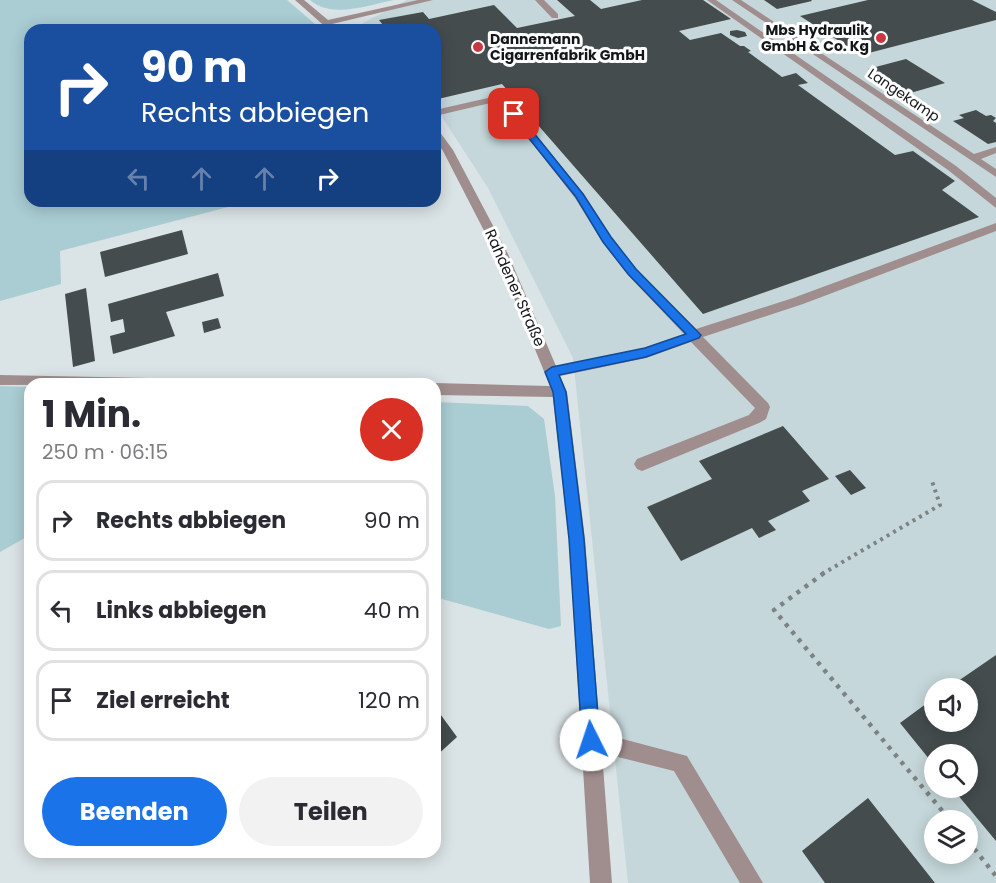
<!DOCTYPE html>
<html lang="de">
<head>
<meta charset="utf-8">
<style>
  :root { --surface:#fff; --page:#f2f2f3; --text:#2b2b33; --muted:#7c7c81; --line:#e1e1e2; --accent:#1a73e8 }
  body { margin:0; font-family:Poppins,sans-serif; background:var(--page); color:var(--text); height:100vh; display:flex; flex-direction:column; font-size:22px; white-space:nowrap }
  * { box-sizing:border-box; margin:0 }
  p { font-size:20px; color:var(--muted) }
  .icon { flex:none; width:33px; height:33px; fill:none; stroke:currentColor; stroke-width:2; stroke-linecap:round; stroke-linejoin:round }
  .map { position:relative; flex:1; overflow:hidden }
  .sheet { position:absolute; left:24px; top:378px; width:417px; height:480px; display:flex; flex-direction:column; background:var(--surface); border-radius:18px; box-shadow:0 3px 15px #0003 }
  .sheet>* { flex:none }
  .top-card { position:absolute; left:24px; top:24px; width:417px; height:183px; border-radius:18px; box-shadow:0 3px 15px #0003; background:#1a4fa0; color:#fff; overflow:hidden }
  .controls { position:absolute; left:924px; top:678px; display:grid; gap:12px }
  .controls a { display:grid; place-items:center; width:54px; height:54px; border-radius:50%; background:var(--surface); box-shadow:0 3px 15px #0003; font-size:30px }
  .pin { position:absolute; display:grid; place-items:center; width:51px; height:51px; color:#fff; margin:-26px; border-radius:12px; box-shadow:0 3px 9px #0006 }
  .me { position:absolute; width:66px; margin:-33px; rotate:356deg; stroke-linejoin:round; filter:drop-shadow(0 0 4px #0008) }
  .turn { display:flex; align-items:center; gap:21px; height:126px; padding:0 18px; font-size:27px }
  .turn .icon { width:78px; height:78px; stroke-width:2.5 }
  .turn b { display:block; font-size:42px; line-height:51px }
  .lanes { display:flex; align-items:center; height:57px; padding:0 18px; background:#0003; justify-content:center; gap:30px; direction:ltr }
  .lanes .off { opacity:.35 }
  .round { display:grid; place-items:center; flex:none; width:63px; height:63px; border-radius:32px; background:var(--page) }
  .summary { display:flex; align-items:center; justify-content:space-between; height:102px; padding:0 18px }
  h1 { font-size:36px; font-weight:700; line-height:45px }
  .button { display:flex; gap:12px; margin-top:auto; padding:12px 18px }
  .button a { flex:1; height:69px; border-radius:36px; background:var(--accent); color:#fff; font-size:24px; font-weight:700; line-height:69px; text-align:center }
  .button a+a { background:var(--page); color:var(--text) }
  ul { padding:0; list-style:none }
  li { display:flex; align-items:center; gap:18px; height:81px; margin:0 12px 9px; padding:0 6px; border:3px solid var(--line); border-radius:18px }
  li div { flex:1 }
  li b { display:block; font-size:22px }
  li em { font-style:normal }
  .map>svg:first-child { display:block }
  .built { fill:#c5d7da; fill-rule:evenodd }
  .green { fill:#a9cdd3 }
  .building { fill:#444c4d }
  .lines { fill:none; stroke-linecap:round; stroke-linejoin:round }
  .path-far1 { stroke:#7d8384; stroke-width:4; stroke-dasharray:3 4.5; stroke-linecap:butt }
  .path { stroke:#7d8384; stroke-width:4.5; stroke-dasharray:4 6; stroke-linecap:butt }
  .minor { fill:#9f8e8d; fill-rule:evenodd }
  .route { fill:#1a73e8; stroke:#114b97; stroke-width:1.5 }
  .poi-dot { fill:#c83843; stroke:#fff; stroke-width:2 }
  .labels { text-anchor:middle; stroke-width:6; stroke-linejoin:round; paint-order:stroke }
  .far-poi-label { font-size:14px; font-weight:bold; fill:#141718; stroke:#fff; text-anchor:end }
  .far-street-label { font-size:14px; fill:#141718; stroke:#fff }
  .street-label { font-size:15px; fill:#141718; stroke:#fff }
</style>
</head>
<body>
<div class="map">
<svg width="996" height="883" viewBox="0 0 996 883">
  <rect width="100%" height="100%" fill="#dae3e5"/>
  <path class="built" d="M407 0H996V883H628L573 358 488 188 442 117 435 110V30H356L363 23ZM934 688H968V722H934ZM934 754H968V788H934ZM934 820H968V854H934Z"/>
  <path class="green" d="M0 0H287L322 30H30V201H226L228 207 60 251 61 284 0 301Z
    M310 0H394C368 5 332 19 310 0Z
    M0 386 30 387V535L0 552Z
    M435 402 528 406 544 419 555 496 561 626 549 629 435 597Z"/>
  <path class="building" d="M557 0H590L601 9 642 0H703L731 19 679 31 690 40 721 33 740 46H744L751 51 748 52 782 77 796 73 808 83 798 85 895 155 913 151 955 181 942 190 979 217 703 314 502 84 438 99 435 94V30H387L379 20 423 12 429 19 494 5 517 28 575 16Z
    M764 0H811L812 1 777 9Z
    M868 0H972L996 12V20L861 55 800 16Z
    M737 30 745 32 747 36 738 38 730 35V31Z
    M906 59 945 83 907 94 868 69Z
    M976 110 986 116 991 115 996 118 993 121 996 123V142L988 144 953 121 964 118 959 115Z
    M182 230 188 254 105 277 100 252Z
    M218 273 224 296 166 312 175 336 113 354 110 336 125 332 123 319 111 322 108 304Z
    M86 288 95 361 73 367 65 294Z
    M218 318 221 328 204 333 202 322Z
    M783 426 829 479 802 491 810 501 768 521 776 530 759 538 752 528 681 561 647 507 712 479 699 461Z
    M850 470 866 488 851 495 835 476Z
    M996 655V841L952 788H968V754H934V765L900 723 934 698V722H968V688H948Z
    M435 707 457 737 435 757Z
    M868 798 935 883H825L802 851Z"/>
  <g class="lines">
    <path class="path-far1" d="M822 574 940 505 932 481"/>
    <path class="path" d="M824 573 774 610 950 820
      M968 841 996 876"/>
    <path class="minor" d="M295 0H304L328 20 418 0H433L332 24 337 30H329Z
      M535 0H544L558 14V18H552Z
      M707 0H716L956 166 996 198V208L948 170Z
      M732 0H741L974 154 996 147V153L981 159 996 169V177Z
      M501 95 504 96 584 194 611 237 636 269 696 329 793 298 996 223V231L803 304 703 337 768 403 770 407 766 419 759 423 642 471 637 469 634 464 637 459 749 415 755 408 691 342 646 358 560 376 567 392 585 539 600 733 687 756 763 883H740L674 771 602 753 612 883H590L569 539 553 397 435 395V383L550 386 496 254 443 151 435 140V130L439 131 453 150 508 254 556 366 644 348 684 334 628 275 603 243 575 198 499 101 435 116V110Z
      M0 375 198 379 205 384 0 385Z"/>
  </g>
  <path class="route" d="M511 112H517L583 194 611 237 636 269 701 335 699 338 646 357 559 375 566 392 584 539 600 740 597 746 591 749 584 746 582 740 569 539 553 392 545 372 552 367 645 348 686 334 628 274 603 242 576 197 511 116Z"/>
  <g class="poi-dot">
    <circle cx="881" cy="38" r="6"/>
    <circle cx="478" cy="47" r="6"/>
  </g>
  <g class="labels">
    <g class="far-poi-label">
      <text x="869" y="35">Mbs Hydraulik<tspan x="869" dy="16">GmbH &amp; Co. Kg</tspan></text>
      <text x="490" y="44" text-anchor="start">Dannemann<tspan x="490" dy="16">Cigarrenfabrik GmbH</tspan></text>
    </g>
    <g class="far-street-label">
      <text transform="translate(904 95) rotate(34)" y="5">Langekamp</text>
    </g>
    <g class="street-label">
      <text transform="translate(515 288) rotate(66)" y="5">Rahdener Straße</text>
    </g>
  </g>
</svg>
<div class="controls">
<a><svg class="icon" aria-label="sound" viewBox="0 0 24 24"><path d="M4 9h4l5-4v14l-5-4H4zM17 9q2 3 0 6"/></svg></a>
<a><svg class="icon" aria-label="search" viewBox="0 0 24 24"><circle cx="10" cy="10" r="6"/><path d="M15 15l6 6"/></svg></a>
<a><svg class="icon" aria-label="layers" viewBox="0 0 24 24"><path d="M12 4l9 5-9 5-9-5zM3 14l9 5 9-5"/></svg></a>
</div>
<div class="pin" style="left:514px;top:114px;background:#d93025"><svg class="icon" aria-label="arrive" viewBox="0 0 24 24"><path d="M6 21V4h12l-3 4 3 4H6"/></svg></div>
<svg class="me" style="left:591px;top:740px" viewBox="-20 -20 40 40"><circle r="19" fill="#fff"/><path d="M0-13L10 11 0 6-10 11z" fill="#1a73e8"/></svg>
<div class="top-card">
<div class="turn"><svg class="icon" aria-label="right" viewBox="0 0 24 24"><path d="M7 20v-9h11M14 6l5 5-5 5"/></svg><div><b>90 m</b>Rechts abbiegen</div></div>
<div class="lanes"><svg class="icon off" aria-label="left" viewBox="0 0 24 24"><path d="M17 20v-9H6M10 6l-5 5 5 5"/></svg><svg class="icon off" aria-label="ahead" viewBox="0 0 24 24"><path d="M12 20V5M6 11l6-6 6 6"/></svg><svg class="icon off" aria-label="ahead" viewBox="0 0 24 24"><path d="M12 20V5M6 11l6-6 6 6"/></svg><svg class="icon" aria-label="right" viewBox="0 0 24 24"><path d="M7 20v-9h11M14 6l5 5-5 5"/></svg></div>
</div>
<section class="sheet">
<div class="summary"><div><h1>1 Min.</h1><p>250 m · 06:15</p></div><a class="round" style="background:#d93025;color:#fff"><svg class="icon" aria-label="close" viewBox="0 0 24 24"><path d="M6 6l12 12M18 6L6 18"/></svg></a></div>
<ul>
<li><svg class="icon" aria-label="right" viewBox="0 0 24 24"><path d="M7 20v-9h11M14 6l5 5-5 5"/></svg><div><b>Rechts abbiegen</b></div><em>90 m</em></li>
<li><svg class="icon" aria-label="left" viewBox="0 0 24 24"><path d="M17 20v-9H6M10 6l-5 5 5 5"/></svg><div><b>Links abbiegen</b></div><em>40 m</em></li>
<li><svg class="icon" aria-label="arrive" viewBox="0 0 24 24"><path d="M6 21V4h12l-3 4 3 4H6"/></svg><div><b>Ziel erreicht</b></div><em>120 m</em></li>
</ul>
<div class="button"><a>Beenden</a><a>Teilen</a></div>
</section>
</div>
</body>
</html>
